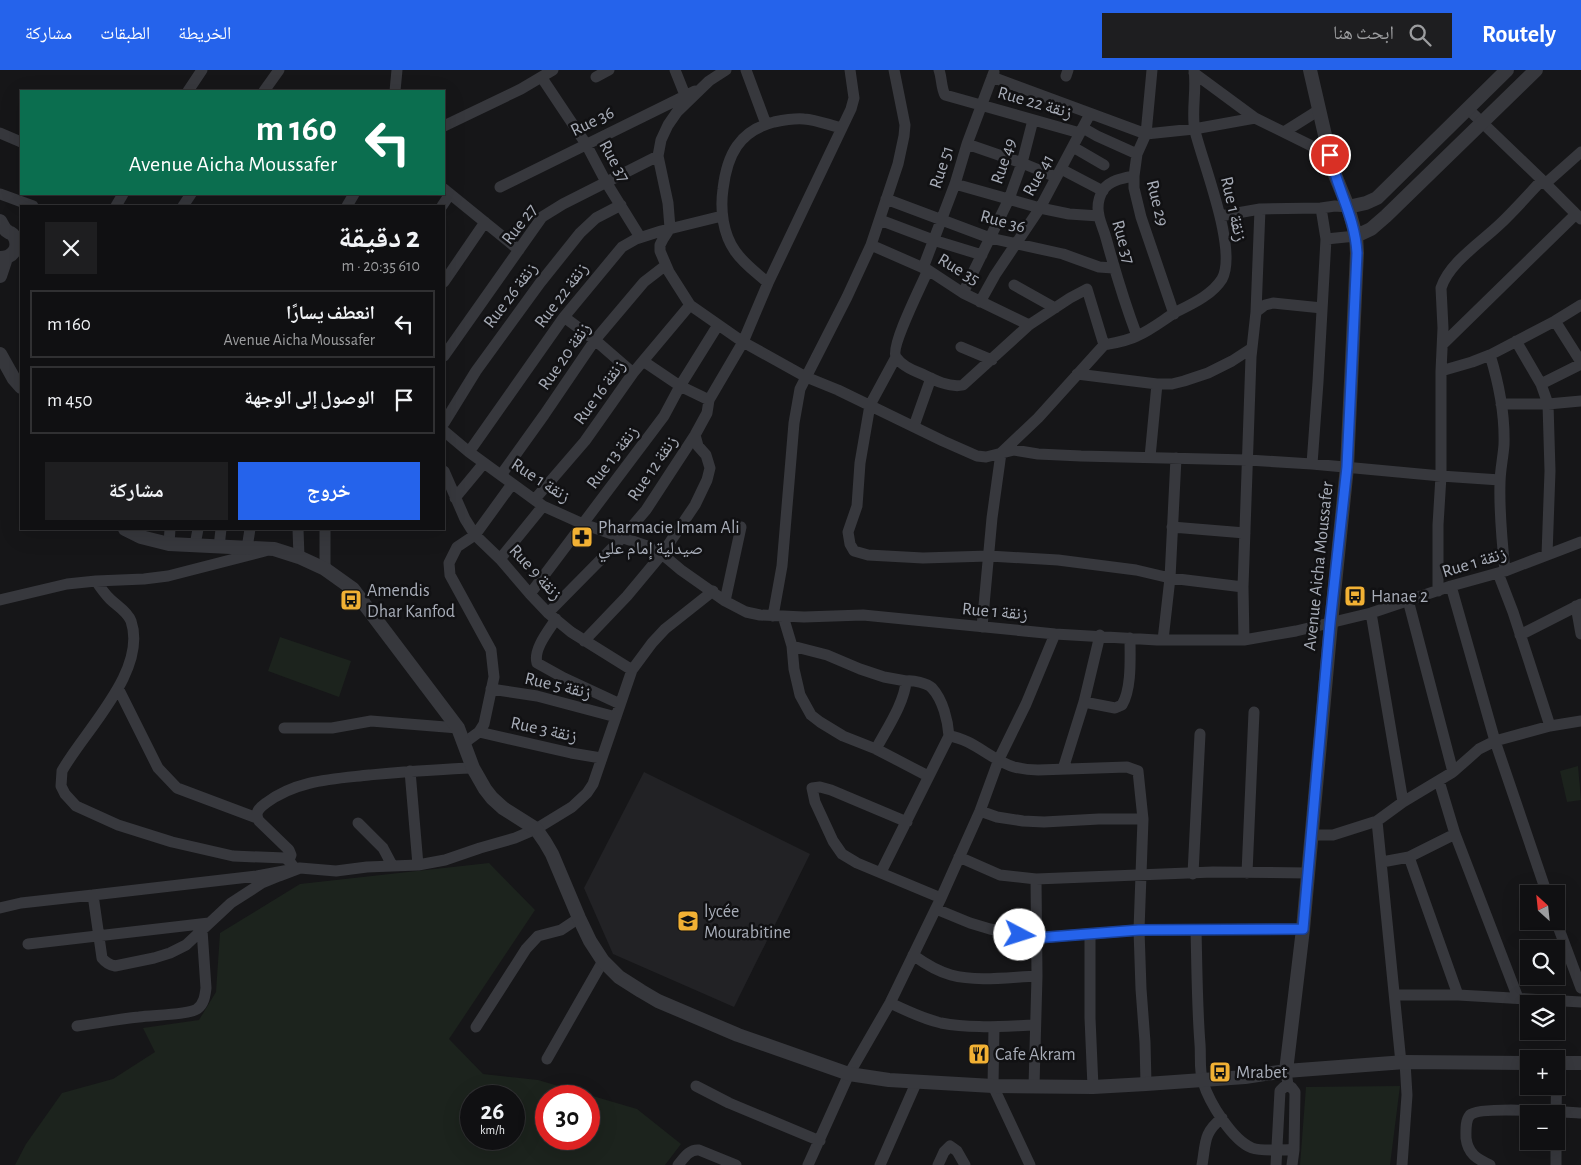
<!DOCTYPE html>
<html lang="ar">
<head>
<meta charset="utf-8">
<style>
  :root { --surface:#101012; --page:#1e1e20; --text:#f1f3f6; --muted:#9c9d9f; --line:#303032; --accent:#2563eb }
  body { margin:0; font-family:"Alegreya Sans","Noto Naskh Arabic",sans-serif; background:var(--page); color:var(--text); direction:rtl; height:100vh; display:flex; flex-direction:column; font-size:19px; white-space:nowrap }
  * { box-sizing:border-box; margin:0 }
  p { font-size:16px; color:var(--muted) }
  .icon { flex:none; width:28px; height:28px; fill:none; stroke:currentColor; stroke-width:2; stroke-linecap:round; stroke-linejoin:round }
  .map { position:relative; flex:1; overflow:hidden; direction:ltr }
  .sheet { position:absolute; left:20px; top:135px; width:425px; height:325px; display:flex; flex-direction:column; background:var(--surface); border-radius:0px; box-shadow:0 5px 20px #0002,0 0 0 1px var(--line); direction:rtl }
  .sheet>* { flex:none }
  .hud { position:absolute; left:20px; top:20px; width:425px; height:105px; border-radius:0px; box-shadow:0 5px 20px #0002,0 0 0 1px var(--line); direction:rtl; background:#0b6e4f; color:#fff; overflow:hidden }
  .needle { width:32px; rotate:333deg }
  .buttons { position:absolute; left:1520px; top:815px; display:grid; gap:10px }
  .buttons a { display:grid; place-items:center; width:45px; height:45px; border-radius:0px; background:var(--surface); box-shadow:0 5px 20px #0002,0 0 0 1px var(--line); font-size:25px }
  .speed { position:absolute; left:460px; top:1015px; display:flex; gap:10px; font-size:25px; font-weight:700; text-align:center }
  .speed>* { display:grid; place-content:center; width:65px; height:65px; border-radius:50%; background:var(--surface); box-shadow:0 5px 20px #0002,0 0 0 1px var(--line); line-height:1 }
  .speed small { font-size:12px; font-weight:400 }
  .speed .limit { border:8px solid #d22; background:#fff; color:#111 }
  .pin { position:absolute; display:grid; place-items:center; width:42px; height:42px; color:#fff; margin:-21px; border:2px solid #fff; border-radius:50%; box-shadow:0 1px 5px #0007 }
  .me { position:absolute; width:55px; margin:-28px; rotate:95deg; stroke-linejoin:round; filter:drop-shadow(0 0 4px #0008) }
  .turn { display:flex; align-items:center; gap:18px; height:105px; padding:0 25px; font-size:22px }
  .turn .icon { width:65px; height:65px; stroke-width:2.5 }
  .turn b { display:block; font-size:35px; line-height:42px }
  .round { display:grid; place-items:center; flex:none; width:52px; height:52px; border-radius:0px; background:var(--page) }
  .summary { display:flex; align-items:center; justify-content:space-between; height:85px; padding:0 25px }
  h1 { font-size:30px; font-weight:700; line-height:38px }
  .button { display:flex; gap:10px; margin-top:auto; padding:10px 25px }
  .button a { flex:1; height:58px; border-radius:0px; background:var(--accent); color:#fff; font-size:20px; font-weight:700; line-height:58px; text-align:center }
  .button a+a { background:var(--page); color:var(--text) }
  ul { padding:0; list-style:none }
  li { display:flex; align-items:center; gap:15px; height:68px; margin:0 10px 8px; padding:0 15px; border:2px solid var(--line); border-radius:0px }
  li div { flex:1 }
  li b { display:block; font-size:19px }
  li em { font-style:normal }
  header { display:flex; align-items:center; gap:30px; box-sizing:border-box; height:70px; padding:0 25px; background:var(--accent); color:#fff }
  header strong { font-size:24px }
  nav { display:flex; gap:28px; margin-inline-start:auto; font-size:18px }
  .search { width:350px; height:45px; background:var(--page); display:flex; align-items:center; gap:12px; box-sizing:border-box; padding:0 18px; border-radius:0px; color:var(--muted); font-size:19px }
  .map>svg:first-child { display:block }
  .built { fill:#222225 }
  .green { fill:#1c231d; fill-rule:evenodd }
  .lines { fill:none; stroke-linecap:round; stroke-linejoin:round }
  .minor { stroke:#37383d; stroke-width:11 }
  .tertiary { stroke:#37383d; stroke-width:14 }
  .route-casing { stroke:#184099; stroke-width:12 }
  .route { stroke:#2563eb; stroke-width:9 }
  .labels { text-anchor:middle; stroke-width:5; stroke-linejoin:round; paint-order:stroke }
  .street-label { font-size:18px; fill:#a8adb8; stroke:#111113 }
  .poi-label { font-size:18px; fill:#a8adb8; stroke:#111113; text-anchor:start }
</style>
</head>
<body>
<header>
<strong>Routely</strong>
<div class="search"><svg class="icon" aria-label="search" viewBox="0 0 24 24"><circle cx="10" cy="10" r="6"/><path d="M15 15l6 6"/></svg>ابحث هنا</div>
<nav><a>الخريطة</a><a>الطبقات</a><a>مشاركة</a></nav>
</header>
<div class="map">
<svg width="1581" height="1095" viewBox="0 0 1581 1095">
  <rect width="100%" height="100%" fill="#161618"/>
  <path class="built" d="M644 702 810 784 734 937 613 884 584 818Z"/>
  <path class="green" d="M280 567 351 591 339 627 268 601Z
    M1578 696 1581 730 1567 732 1560 701Z
    M489 793 535 840 449 969 483 1004 538 1010 637 1039 681 1074 665 1095H15L26 1074 62 1023 113 1009 155 982 143 958 199 950 216 922 220 863 300 814ZM514 1026V1069H471V1026ZM546 1026H589V1069H546Z
    M1400 1016 1390 1095H1300L1306 1017Z"/>
  <g class="lines">
    <path class="minor" d="M675 0 685 25
      M726 0 709 11 677 42 668 55 661 70 658 86 668 133 670 158 663 169 660 175V181L669 202 690 235 743 272 806 307 838 320 943 371 977 386 986 387 1014 380 1038 384 1081 386 1248 390 1312 394 1441 406 1500 410
      M746 0 766 54
      M939 0C942 8 941 18 945 25L1080 63
      M1152 0 1146 64 1137 84 1134 106V118L1141 147 1174 244
      M1194 3 1255 48 1330 85
      M1066 6 1068 0
      M596 7 609 0
      M992 7 1146 64 1194 59 1255 48
      M542 8 586 74 606 112 640 167
      M188 21 202 0
      M264 21 279 0
      M395 21 397 0
      M1468 39 1542 110 1581 149
      M444 56 521 19 553 0
      M1083 58 1097 66 1137 84
      M1284 62 1319 40
      M0 63 21 72
      M967 74 1022 93 1056 107
      M1073 77 1104 95
      M1061 99 1103 121
      M1134 106C1124 108 1110 110 1103 120 1100 125 1098 133 1098 138 1098 149 1103 157 1106 168 1115 201 1125 234 1137 266
      M955 114 1040 138 1069 144 1099 146
      M1545 114 1581 82
      M500 117 695 21
      M444 119 519 180
      M0 124 33 136
      M886 129 990 168 1063 184 1099 197 1113 198
      M116 136 123 124
      M183 136 191 124
      M347 136 354 124
      M442 136 450 124
      M1220 146 1260 139 1321 138 1335 136 1348 137
      M880 150 933 170 982 185
      M1326 169 1356 166
      M871 175 928 200 963 223 1029 255
      M923 198 955 114 967 74 994 2
      M928 200C922 214 890 277 896 287 901 295 914 301 922 304 934 310 950 318 963 315L1029 255 1070 228 1087 219 1104 275
      M444 212 485 152
      M768 213C757 203 744 194 735 181 723 164 720 140 723 119 727 85 739 61 774 52 784 50 794 48 804 49 817 50 829 55 842 58
      M1014 215 1055 238
      M963 223 1009 129 1022 93 1033 50
      M980 232 995 205 1040 138 1090 44
      M1256 242 1265 235 1273 233 1322 238
      M564 247 595 270 633 303
      M1555 251 1581 292
      M1516 271 1541 314 1548 334 1550 401 1547 485
      M1443 274 1576 144
      M1104 275C1115 273 1127 271 1137 266 1151 260 1163 250 1176 242 1192 234 1212 225 1222 209 1238 180 1203 94 1195 61 1191 43 1197 19 1194 0
      M961 277 992 290
      M1490 285C1499 314 1505 344 1504 375 1503 388 1500 401 1500 413 1499 443 1502 472 1505 501
      M444 286 542 147 563 134 658 86
      M896 287 870 335 860 393 857 436 848 462 850 474 854 481 868 485 923 488 989 486 1058 490 1136 500 1170 508 1243 517
      M643 291 680 316 709 330
      M1441 301 1472 292 1490 285 1555 251 1581 235
      M1077 304 1157 314H1172L1184 311 1208 303 1232 291 1252 278
      M1541 314 1581 294
      M1501 334H1548L1581 331
      M444 353 476 301 540 213 580 163 596 148 621 135
      M914 356 931 308
      M444 361 469 382 543 436 583 454 647 476 662 484 681 500 725 531 746 542 760 545 804 547 863 545 1055 564 1157 570H1244L1296 561 1371 543 1451 516 1505 501 1581 472
      M469 382 564 247 622 177 636 169 661 161 722 146
      M1150 387 1157 314
      M1312 394 1318 312 1326 169 1321 138
      M444 401 465 449 475 465 500 489 530 524 548 543 571 562 632 600
      M501 405 544 345 595 270 644 212 666 195
      M455 428 484 393
      M535 429 585 371 633 303 690 235
      M1172 457 1245 463
      M298 459 299 487
      M325 459V499
      M169 474 170 459
      M195 475 198 459
      M219 477 221 459
      M247 478 250 459
      M500 489 543 436
      M1498 503 1513 542 1550 656
      M96 511C100 517 105 524 110 529 117 536 127 541 131 551 148 601 84 661 62 701L61 716 65 724 76 736 118 755 172 772 233 786 285 788 290 792 295 799
      M1451 516 1495 671 1547 824
      M1438 521V455L1441 406V301L1443 258 1441 218C1449 193 1480 173 1499 155 1514 141 1528 125 1542 110
      M530 524 664 346 680 316 718 255
      M0 530 67 514 96 511 144 509 168 506 265 481
      M1408 530 1453 702
      M725 531 741 457
      M1576 536 1581 564
      M548 543 623 467 646 440 695 365 707 343 709 330 743 272 768 213 851 39 854 28 850 0
      M1371 543 1403 732
      M773 546 782 496 794 353 800 319 847 227 871 175 898 94 904 66 905 55 894 0
      M783 546 792 576 794 599 800 625 811 645 820 652 843 666 876 679 928 706
      M556 549C549 560 533 579 537 593L564 608 620 634
      M982 557 992 448 1001 383 1038 348 1104 275
      M1520 565 1581 534
      M1163 570 1170 508 1176 388
      M1244 570 1243 517 1251 287 1256 242 1260 139
      M584 571 627 526 662 484 695 435 707 410 710 398 706 385 698 376 695 365
      M792 576 827 585 860 599 884 607 906 611C905 632 886 660 876 679
      M118 618 158 698 177 718 257 748
      M491 619 537 626 616 647
      M1084 632 1115 638 1122 635C1132 618 1130 587 1130 568
      M284 658H332L371 651 458 658
      M479 662 571 683 601 688
      M949 666C973 669 991 690 1014 697 1022 699 1030 700 1038 700L1127 697 1138 701 1143 749 1139 860 1141 919 1145 972 1146 1014
      M464 673 479 662 484 654 494 607 491 580 450 505 449 493 457 477 475 465 512 414
      M1063 699 1084 632 1100 565
      M410 701 418 795
      M1439 711 1455 764 1518 928
      M980 741 997 747 1023 751 1044 752 1099 749H1143
      M1377 751 1401 993
      M907 752 831 720 820 717 812 718 815 732 833 771 842 784 857 793 941 828
      M358 753 383 778 392 795
      M1311 765H1333L1377 751 1403 732 1453 702 1479 679 1495 671 1550 656 1581 651
      M959 787 1000 805 1036 809 1213 802 1308 803
      M1409 787 1458 925
      M289 790 291 785 289 780 259 751C254 743 259 738 266 733 296 710 333 709 369 705 404 702 438 699 473 698
      M1382 792 1409 787 1455 764
      M300 798 257 806 93 825 102 888C106 893 109 895 115 896L154 888 170 883 186 875 231 833 262 813 279 806 300 798 336 801 367 797 418 795 445 790 480 778 515 768 536 759 572 737 587 723 593 714 632 600 652 573 665 559 713 521
      M881 802 949 666C948 651 943 630 932 618 927 613 913 610 906 611
      M1247 803 1254 642
      M1193 804 1200 664
      M0 838 21 833 93 825
      M936 839 970 853 990 859 1036 868 1139 860 1303 859
      M1556 851 1581 918
      M1196 860C1197 898 1197 936 1200 974 1201 986 1199 1001 1203 1012 1209 1032 1232 1070 1252 1078 1262 1082 1283 1079 1294 1080
      M1090 865V948L1093 1017
      M28 874 209 853
      M913 885C924 893 937 901 951 905 977 912 1010 907 1037 906
      M1395 925H1458L1581 932
      M890 933C907 941 923 949 941 953 972 959 1004 956 1035 955
      M77 956C98 953 119 949 139 947 152 945 188 945 197 939 204 934 205 926 206 918L202 860
      M476 957 526 879 538 866 561 860 579 848
      M994 957 993 1016 1030 1095
      M547 989 603 891
      M1286 1001 1288 1015 1292 1018 1295 1022 1294 1080 1292 1095
      M696 1016 729 1033 820 1071
      M1034 1016 1037 906 1036 809
      M1556 1044 1557 993
      M1556 1071V1095
      M678 1095C684 1088 689 1079 699 1080L736 1095
      M808 1095 849 1004 890 933 941 828 980 741 999 689 1026 634 1055 564
      M880 1095 917 1011
      M938 1095 944 1082 950 1076 957 1081 965 1095
      M1202 1095C1206 1073 1203 1063 1222 1048
      M1276 1095 1280 1021 1284 1017 1288 1015
      M1402 1095 1407 1025 1405 992
      M1490 1095C1477 1089 1468 1084 1466 1068 1466 1061 1465 1051 1470 1045 1479 1036 1564 1042 1581 1043"/>
    <path class="tertiary" d="M1348 137 1366 133 1377 128 1507 0
      M0 151C2 154 4 159 7 161 12 165 10 161 14 166 21 178 12 188 0 188
      M1356 166 1371 159 1386 146 1536 0
      M0 206 6 188
      M0 284 14 309 21 317
      M125 459 141 467 169 474 274 479 299 487 325 499 353 519 458 658 473 698 485 719 492 728 503 738 536 759 545 772 552 784 579 848 590 871 603 891 619 907 641 921 658 931 738 965 849 1004 889 1010 993 1016 1093 1017 1146 1014 1245 1007 1286 1001 1405 992 1529 993
      M1556 993H1581
      M1286 1001 1303 859 1331 553 1347 397 1357 183 1356 166 1348 137 1333 100 1310 0"/>
  </g>
  <g class="lines">
    <g class="route-casing">
      <path id="route" d="M1020 865 1036 868 1139 860 1303 859 1330 553 1347 397 1357 183C1355 147 1337 119 1330 85"/>
    </g>
    <use href="#route" class="route"/>
  </g>
  <defs>
    <g id="pharmacy-square" transform="scale(1.125)"><rect x="-9" y="-9" width="18" height="18" rx="4" fill="#f2b134" stroke="#111113"/><path d="M-2-6h4v4h4v4h-4v4h-4v-4h-4v-4h4Z" fill="#111"/></g>
    <g id="bus-square" transform="scale(1.125)"><rect x="-9" y="-9" width="18" height="18" rx="4" fill="#f2b134" stroke="#111113"/><path d="M-5-6H5V4H4V6H2V4H-2V6H-4V4H-5ZM-3.5-4V0h7V-4ZM-3.5 1.2v1.5H-2V1.2ZM2 1.2v1.5H3.5V1.2Z" fill="#111"/></g>
    <g id="school-square" transform="scale(1.125)"><rect x="-9" y="-9" width="18" height="18" rx="4" fill="#f2b134" stroke="#111113"/><path d="M0-5L7-2L0 1L-7-2ZM-4 1L0 2.5L4 1V4Q0 6-4 4Z" fill="#111"/></g>
    <g id="restaurant-square" transform="scale(1.125)"><rect x="-9" y="-9" width="18" height="18" rx="4" fill="#f2b134" stroke="#111113"/><path d="M-5-6h1v4h1v-4h1v4h1v-4h1v5L-1.5 .5V6h-2V.5L-5-1ZM5-6V6H3V1.5H1.5Q1.5-4 5-6Z" fill="#111"/></g>
  </defs>
  <g fill-rule="evenodd">
    <use href="#pharmacy-square" x="582" y="467"/>
    <use href="#bus-square" x="1355" y="526"/>
    <use href="#bus-square" x="351" y="530"/>
    <use href="#school-square" x="688" y="851"/>
    <use href="#restaurant-square" x="979" y="984"/>
    <use href="#bus-square" x="1220" y="1002"/>
  </g>
  <g class="labels">
    <g class="street-label">
      <text transform="translate(1035 32) rotate(16)" y="6">Rue 22 زنقة</text>
      <text transform="translate(592 51) rotate(-26)" y="6">Rue 36</text>
      <text transform="translate(615 91) rotate(61)" y="6">Rue 37</text>
      <text transform="translate(1003 91) rotate(-72)" y="6">Rue 49</text>
      <text transform="translate(941 97) rotate(-72)" y="6">Rue 51</text>
      <text transform="translate(1038 105) rotate(-61)" y="6">Rue 41</text>
      <text transform="translate(1158 133) rotate(76)" y="6">Rue 29</text>
      <text transform="translate(1234 139) rotate(77)" y="6">Rue 1 زنقة</text>
      <text transform="translate(1003 151) rotate(15)" y="6">Rue 36</text>
      <text transform="translate(519 154) rotate(-52)" y="6">Rue 27</text>
      <text transform="translate(1124 172) rotate(74)" y="6">Rue 37</text>
      <text transform="translate(959 199) rotate(31)" y="6">Rue 35</text>
      <text transform="translate(510 225) rotate(-53)" y="6">Rue 26 زنقة</text>
      <text transform="translate(561 225) rotate(-53)" y="6">Rue 22 زنقة</text>
      <text transform="translate(564 286) rotate(-55)" y="6">Rue 20 زنقة</text>
      <text transform="translate(599 322) rotate(-54)" y="6">Rue 16 زنقة</text>
      <text transform="translate(612 387) rotate(-53)" y="6">Rue 13 زنقة</text>
      <text transform="translate(652 398) rotate(-56)" y="6">Rue 12 زنقة</text>
      <text transform="translate(541 410) rotate(33)" y="6">Rue 1 زنقة</text>
      <text transform="translate(1474 492) rotate(-17)" y="6">Rue 1 زنقة</text>
      <text transform="translate(1318 496) rotate(-84)" y="6">Avenue Aicha Moussafer</text>
      <text transform="translate(536 502) rotate(47)" y="6">Rue 9 زنقة</text>
      <text transform="translate(995 541) rotate(5)" y="6">Rue 1 زنقة</text>
      <text transform="translate(558 615) rotate(13)" y="6">Rue 5 زنقة</text>
      <text transform="translate(544 659) rotate(12)" y="6">Rue 3 زنقة</text>
    </g>
    <g class="poi-label">
      <text x="598" y="463">Pharmacie Imam Ali<tspan x="598" dy="21">صيدلية إمام علي</tspan></text>
      <text x="367" y="526">Amendis<tspan x="367" dy="21">Dhar Kanfod</tspan></text>
      <text x="1371" y="532">Hanae 2</text>
      <text x="704" y="847">lycée<tspan x="704" dy="21">Mourabitine</tspan></text>
      <text x="995" y="990">Cafe Akram</text>
      <text x="1236" y="1008">Mrabet</text>
    </g>
  </g>
</svg>
<div class="buttons">
<a><svg class="needle" viewBox="-14 -14 28 28"><path d="M0-13l5 13h-10z" fill="#e53935"/><path d="M0 13l5-13h-10z" fill="#9c9d9f"/></svg></a>
<a><svg class="icon" aria-label="search" viewBox="0 0 24 24"><circle cx="10" cy="10" r="6"/><path d="M15 15l6 6"/></svg></a>
<a><svg class="icon" aria-label="layers" viewBox="0 0 24 24"><path d="M12 4l9 5-9 5-9-5zM3 14l9 5 9-5"/></svg></a>
<a>+</a>
<a>−</a>
</div>
<div class="speed"><div>26<small>km/h</small></div><div class="limit">30</div></div>
<div class="pin" style="left:1330px;top:85px;background:#d93025"><svg class="icon" aria-label="arrive" viewBox="0 0 24 24"><path d="M6 21V4h12l-3 4 3 4H6"/></svg></div>
<svg class="me" style="left:1020px;top:865px" viewBox="-20 -20 40 40"><circle r="19" fill="#fff"/><path d="M0-13L10 11 0 6-10 11z" fill="#2563eb"/></svg>
<div class="hud">
<div class="turn"><svg class="icon" aria-label="left" viewBox="0 0 24 24"><path d="M17 20v-9H6M10 6l-5 5 5 5"/></svg><div><b>160 m</b>Avenue Aicha Moussafer</div></div>
</div>
<section class="sheet">
<div class="summary"><div><h1>2 دقيقة</h1><p>610 m · 20:35</p></div><a class="round"><svg class="icon" aria-label="close" viewBox="0 0 24 24"><path d="M6 6l12 12M18 6L6 18"/></svg></a></div>
<ul>
<li><svg class="icon" aria-label="left" viewBox="0 0 24 24"><path d="M17 20v-9H6M10 6l-5 5 5 5"/></svg><div><b>انعطف يسارًا</b><p>Avenue Aicha Moussafer</p></div><em>160 m</em></li>
<li><svg class="icon" aria-label="arrive" viewBox="0 0 24 24"><path d="M6 21V4h12l-3 4 3 4H6"/></svg><div><b>الوصول إلى الوجهة</b></div><em>450 m</em></li>
</ul>
<div class="button"><a>خروج</a><a>مشاركة</a></div>
</section>
</div>
</body>
</html>
